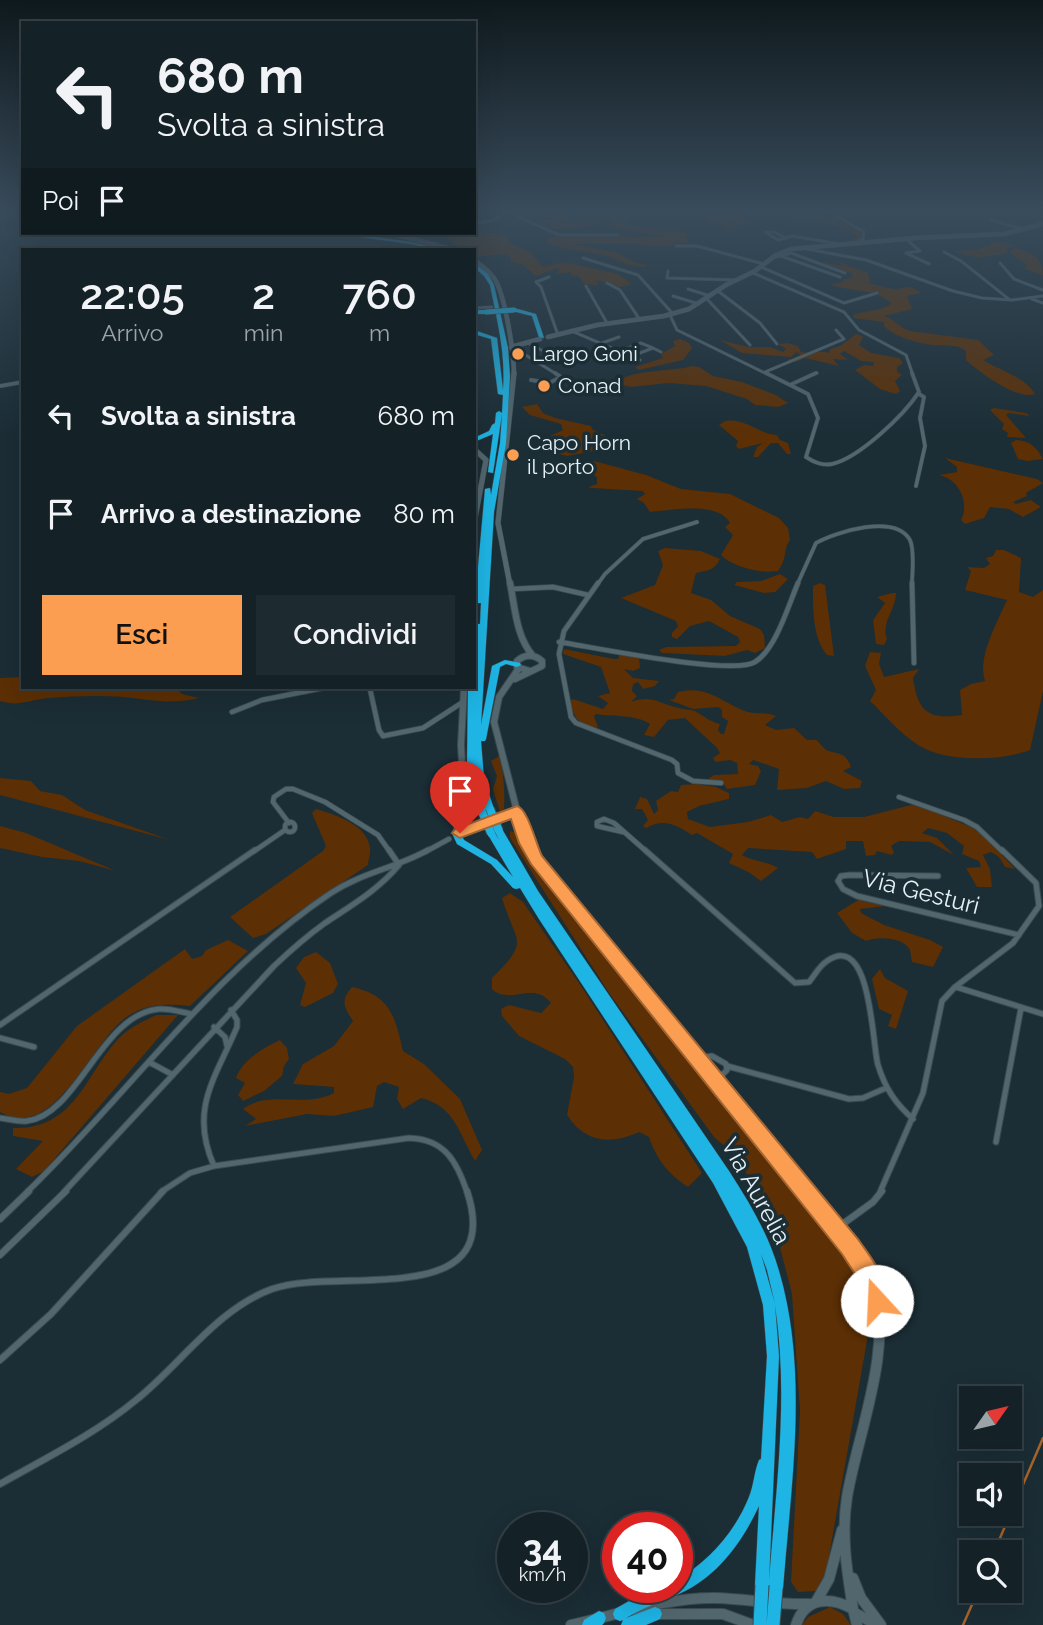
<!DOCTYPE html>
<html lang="it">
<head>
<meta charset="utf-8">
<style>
  :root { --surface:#142228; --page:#1d2a30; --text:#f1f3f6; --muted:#9da4a8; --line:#333f45; --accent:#fb9e52 }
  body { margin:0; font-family:Raleway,sans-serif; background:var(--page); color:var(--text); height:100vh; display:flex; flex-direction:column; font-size:26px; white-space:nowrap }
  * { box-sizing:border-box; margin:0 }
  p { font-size:23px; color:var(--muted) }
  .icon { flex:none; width:38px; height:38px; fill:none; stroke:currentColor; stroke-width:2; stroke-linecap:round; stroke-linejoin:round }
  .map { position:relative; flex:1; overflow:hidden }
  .side { position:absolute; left:21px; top:248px; width:455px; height:441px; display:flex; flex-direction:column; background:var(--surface); border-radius:0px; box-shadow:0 7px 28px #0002,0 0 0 2px var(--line) }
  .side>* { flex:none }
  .guide { position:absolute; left:21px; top:21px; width:455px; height:214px; border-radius:0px; box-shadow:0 7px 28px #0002,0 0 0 2px var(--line); background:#142228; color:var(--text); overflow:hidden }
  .needle { width:46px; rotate:56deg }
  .controls { position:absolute; left:959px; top:1386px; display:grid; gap:14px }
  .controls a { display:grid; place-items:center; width:63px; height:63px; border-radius:0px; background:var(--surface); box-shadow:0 7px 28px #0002,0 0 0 2px var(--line); font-size:35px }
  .speed { position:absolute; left:497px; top:1512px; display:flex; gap:14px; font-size:35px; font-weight:700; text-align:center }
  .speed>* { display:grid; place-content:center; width:91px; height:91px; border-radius:50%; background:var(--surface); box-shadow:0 7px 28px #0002,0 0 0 2px var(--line); line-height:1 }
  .speed small { font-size:18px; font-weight:400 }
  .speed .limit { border:10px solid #d22; background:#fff; color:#111 }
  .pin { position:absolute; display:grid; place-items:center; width:60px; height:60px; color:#fff; margin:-72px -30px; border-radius:50% 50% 50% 0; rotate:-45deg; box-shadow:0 0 7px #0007 }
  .pin .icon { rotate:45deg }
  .me { position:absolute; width:77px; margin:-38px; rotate:340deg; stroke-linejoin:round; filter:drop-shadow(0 0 5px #0008) }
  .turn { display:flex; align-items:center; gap:24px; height:147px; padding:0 21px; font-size:32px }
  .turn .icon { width:91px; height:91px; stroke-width:2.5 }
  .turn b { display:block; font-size:49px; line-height:60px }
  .then { display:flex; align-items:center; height:66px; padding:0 21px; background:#0003; gap:14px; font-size:26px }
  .eta { display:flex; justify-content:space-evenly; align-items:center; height:119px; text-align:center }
  .eta b { font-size:42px; font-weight:600; line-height:49px }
  .primary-button { display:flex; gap:14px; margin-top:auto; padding:14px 21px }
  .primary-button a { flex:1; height:80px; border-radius:0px; background:var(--accent); color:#111; font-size:28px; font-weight:600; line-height:80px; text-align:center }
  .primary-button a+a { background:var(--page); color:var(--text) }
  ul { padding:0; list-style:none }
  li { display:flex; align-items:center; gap:21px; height:98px; padding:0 21px }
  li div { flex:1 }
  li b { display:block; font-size:26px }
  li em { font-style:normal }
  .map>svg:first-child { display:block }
  .green { fill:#5c2f04 }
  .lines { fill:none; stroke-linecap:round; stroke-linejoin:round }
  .stream { stroke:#a8642b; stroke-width:2.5 }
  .street-far4-casing { stroke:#3a4a50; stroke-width:3.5 }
  .street-far3-casing { stroke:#3a4a50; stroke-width:4.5 }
  .street-far2-casing { stroke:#3a4a50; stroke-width:6 }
  .street-far1-casing { stroke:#3a4a50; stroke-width:7 }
  .street-casing { stroke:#3a4a50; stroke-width:8 }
  .secondary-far4-casing { stroke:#3a4a50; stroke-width:5 }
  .secondary-far3-casing { stroke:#3a4a50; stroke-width:6 }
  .secondary-far2-casing { stroke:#3a4a50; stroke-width:8 }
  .secondary-far1-casing { stroke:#3a4a50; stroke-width:10 }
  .secondary-casing { stroke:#3a4a50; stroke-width:12 }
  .highway-casing { stroke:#3a4a50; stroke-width:1 }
  .street-far4 { stroke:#52666e; stroke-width:2.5 }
  .street-far3 { stroke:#52666e; stroke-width:3.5 }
  .street-far2 { stroke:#52666e; stroke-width:4.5 }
  .street-far1 { stroke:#52666e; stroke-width:5 }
  .street { stroke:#52666e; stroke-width:6 }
  .secondary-far4 { stroke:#52666e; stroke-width:4.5 }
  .secondary-far3 { stroke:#52666e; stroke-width:5 }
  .secondary-far2 { stroke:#52666e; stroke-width:6 }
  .secondary-far1 { stroke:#52666e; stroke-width:8 }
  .secondary { stroke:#52666e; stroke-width:10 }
  .highway { fill:#1eb4e4; fill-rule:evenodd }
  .highway-bridge-far2-casing { stroke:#3a4a50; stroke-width:6; stroke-linecap:butt }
  .highway-bridge-far1-casing { stroke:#3a4a50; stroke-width:10; stroke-linecap:butt }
  .highway-bridge-casing { stroke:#3a4a50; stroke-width:15; stroke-linecap:butt }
  .highway-bridge-far2 { stroke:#1eb4e4; stroke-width:5 }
  .highway-bridge-far1 { stroke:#1eb4e4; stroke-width:8 }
  .highway-bridge { stroke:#1eb4e4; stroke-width:13 }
  .route { fill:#fb9e52; stroke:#a36735; stroke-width:2 }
  .poi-dot { fill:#fb9e52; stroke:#1b2d35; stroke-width:2.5 }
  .labels { text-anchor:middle; stroke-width:7; stroke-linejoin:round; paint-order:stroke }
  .far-poi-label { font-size:21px; fill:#e5f1f6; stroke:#1b2d35; text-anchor:start }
  .street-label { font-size:24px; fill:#e5f1f6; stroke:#1b2d35 }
</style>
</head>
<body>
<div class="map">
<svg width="1043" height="1625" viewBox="0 0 1043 1625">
  <rect width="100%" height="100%" fill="#1b2d35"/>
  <path class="green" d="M551 210H559L570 215 566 223C590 223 603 212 628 219L625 224 628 226 681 232 693 236 685 237 689 241 687 243 656 247 635 244H573L618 253 636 263 647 265 645 267 629 265 608 256 550 245 546 239 558 236 667 237 614 228 608 226 611 223 609 219H601L597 222 600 223C581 227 559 234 540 224L541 221 554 218 555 213Z
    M682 210H714L724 217 725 210C771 210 823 207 863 233L864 237 858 241 843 242 858 237C835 218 777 217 747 214L742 217 747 223 739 225 731 231 725 230 722 226 704 218 706 216Z
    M440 233H499L508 237 512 244 531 253 543 267 564 262 618 274 632 284 620 287 597 280 598 285 585 284 578 276 566 275H572L570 272 556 274 559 270 557 268 536 276 522 264 511 262 510 256C496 251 490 259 474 254V250H459L451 247 455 245 448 239 449 235Z
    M989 241 1015 245 1006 248 1007 253 978 258 953 251 976 250 991 245Z
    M1015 248C1031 250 1043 259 1043 275L1025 269 1027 264 1012 255 1010 252Z
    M820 262 842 266 838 262 868 273 870 283C877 285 886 288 894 289 907 290 905 281 921 293L907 296 912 309 884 316C895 319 899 328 910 331L978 340 994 355 983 360C1000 371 1024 376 1035 394 1018 401 979 372 966 360V351C956 343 944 346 932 345 918 343 894 337 884 326V322L854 318 853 315C865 310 881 312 892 303L875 293 836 287 831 284 844 282 842 280 851 278 853 274Z
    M856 334 863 336 859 345 871 353 899 358 903 363 897 367V372L902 375 895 381 900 391 896 394 880 389 855 370 864 365 873 366 874 362 861 361 844 351 840 354 848 360 833 359 839 366 805 358 796 362 787 360 801 355 796 352 791 357 742 353 720 340 748 347H770L783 352 786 349 778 344 788 343 798 346 801 352C811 354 820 350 829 353L830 349 840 346Z
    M680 339 689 343 692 348 683 360 639 370 635 367 663 358 661 354 675 346 673 341Z
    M692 366 699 367 713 376 742 382 776 395 788 403 778 407 755 405 747 399 706 386 669 383 630 387 617 383C627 369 674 372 692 366Z
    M537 404 543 413 555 418 591 426 592 429 608 437V440L601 444 599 450 567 456 559 454 560 450 574 446 571 442H559L550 436 563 430 561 424 530 415 522 407Z
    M994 408 1026 413 1030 416 1009 413 1006 415 1026 438 1007 437 1008 433 1002 429 1004 424 990 410Z
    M725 421C746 418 756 433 777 435L780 440 788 443 791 454H787L778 443H771L758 457H753L757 447 763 443 739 449 736 446 738 441 719 425Z
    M1016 440C1031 441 1036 447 1043 459L1027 461 1018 459 1011 443Z
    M945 458 1037 479 1043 483 1026 493 1027 496 1013 502 1016 504 1031 500 1041 507 1023 517 1009 509 990 507 984 518 965 524 961 520C970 503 959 479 939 475L957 472V467Z
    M594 461 646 475 681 489 730 494 779 518 788 528 790 540C783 549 788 557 778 571 762 574 732 567 721 555L733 535 725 527 730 523C718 501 673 510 650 512L644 503 637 499 645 494 643 491 592 488 588 487 597 484V477L593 475 557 476 546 471C556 466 569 470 581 466L583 462Z
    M665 548 701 551 720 559C714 571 708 570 696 573L691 593 711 600 730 616 760 629 764 635 765 648 755 653 747 650 725 656 662 653 659 650 666 647 736 646 740 642 738 637 709 621 690 626 677 639 672 637V633L678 626 676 621 621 598 655 585 663 565 658 551Z
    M996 550H1004L1021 558 1019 592 1033 597 1043 590V691L1030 750C1004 760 955 762 928 750 906 741 887 717 870 701L876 690 865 666 870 652 881 653 879 664 884 677 919 669 913 678C918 712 928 720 962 715L960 690 971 684 985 681C977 657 997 623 1007 600L965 590 971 571 967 567 984 568 990 564 986 558 993 556Z
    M780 574 788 579 775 592 764 593 734 585 737 582 761 581Z
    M820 583 825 585 834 656 827 655C812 637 813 608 813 586Z
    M892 593H896C896 611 881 620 887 639L884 645 876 644 873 620 885 603 877 597Z
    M564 649 614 659H618L620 654 639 656 640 668 633 671 624 669 633 678 659 681 655 686 643 689 638 682 633 684 632 691 637 696 631 702C650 694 661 704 679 708 684 710 690 709 695 711 704 716 710 722 720 724L718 730 721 734H724L728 721 722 717V710L718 707 693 709 669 700 674 699 678 692C709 684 723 704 748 712 757 714 767 712 776 716L765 725 776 730 794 728 807 740H816C820 742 821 746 824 748 832 756 845 748 851 767L843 771 862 781 860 788 844 789 826 781 807 788 777 790 779 769 753 760 749 764 758 766 761 771 755 785 727 789 723 783 708 779 714 775 738 774 737 763 730 760 715 762 713 758 720 753 717 748 685 718 668 720 654 737 644 735 650 724C634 714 613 717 596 714L594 716 598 727 593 729C577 722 574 718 570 701L573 699 603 709 608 703 598 696 610 693 601 667 563 654Z
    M23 677V688H176L182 694 199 698C170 705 153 700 124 697 100 695 71 696 48 698 29 700 18 707 0 701V678Z
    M499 756C504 774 505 791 504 809L500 812 493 789 497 776 491 761Z
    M0 778 31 781 40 791 62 795 85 810 170 840 0 795Z
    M697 784 716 787 729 793V799L699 806 687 812 688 819 710 827 748 822 771 815 782 822 800 817 808 819 815 811 834 817H864L915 804 976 829 1015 869 1005 867 999 857 991 852 983 855 990 869 992 887H977L966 868 981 867 979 861 962 854 964 846 947 833 928 828 922 833 937 838 954 855 930 842 899 841 891 846 894 852 892 855 877 851 875 855 866 856 863 841H846V849L817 859 812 852 748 848 742 855C754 862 767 861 778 868L761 881 750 873 729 863 733 854 697 833 692 835C676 824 663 818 646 828L643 826 648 820 642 809H635L640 797 647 799 654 814 658 810 656 801 671 791 678 792 681 785Z
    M316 809C334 814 368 825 370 848 371 853 368 860 368 865L266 934 253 938 230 917 323 851 326 846 312 813Z
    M0 826 26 833 116 871 79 861 42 857 0 848Z
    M510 831 515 832 528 857 797 1189 851 1259 859 1276 867 1316V1341L826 1573 817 1591 798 1592 791 1582 800 1411 792 1294 777 1236 756 1199 753 1185 737 1157 714 1137 609 993 510 838Z
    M510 893 523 902 581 986 702 1173 688 1187C667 1173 657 1160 649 1137L639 1132C611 1145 585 1143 567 1115L574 1077 573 1067 565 1059 519 1036 502 1016 501 1009 509 1005 541 1013 551 1003C533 980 510 1006 492 989V978C531 939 516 945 502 898Z
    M860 899 885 903 886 906 860 909 861 913 884 925 930 940 943 947 933 967 912 962C911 958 911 954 910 950 904 937 877 936 866 941L852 933 837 913Z
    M228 940 248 951 190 1006C167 1004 148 1003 128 1016 92 1039 55 1144 0 1112V1092L9 1094 27 1088 77 1026 185 949 192 959 202 956 206 950Z
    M316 952 330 963 338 984 333 993 305 1007 300 1005 306 983 296 968 304 957Z
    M880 969 885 978 908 991 896 1029 888 1026 892 1015 879 1009 872 979Z
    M352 987C390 995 395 1016 403 1051L424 1064 460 1099 482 1150 475 1161C459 1134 455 1106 421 1098L403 1109 397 1099 399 1087 384 1082 377 1086 373 1107 334 1116 307 1114 245 1126 256 1119 243 1109C269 1089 303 1109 334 1093V1087L293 1084 303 1064 334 1046 353 1021C344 1007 340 1001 352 987Z
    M156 1015H178L44 1171 32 1177 16 1169 43 1141 13 1136V1128C76 1129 84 1076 119 1038 130 1027 142 1022 156 1015Z
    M280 1040 287 1048 289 1059 284 1066 282 1076 264 1091 243 1101 238 1095 245 1083 236 1078C242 1060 263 1048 280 1040Z
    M830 1607 843 1614 851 1625H802L808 1617Z"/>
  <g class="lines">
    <path class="stream" d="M994 1552 1043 1438
      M963 1625 978 1591"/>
    <g class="street-far4-casing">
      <path id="street-far4" d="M826 210 864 232 863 239 857 242
        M507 212 559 235H618
        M991 220 1023 229
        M474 224 495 220 509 210
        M784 237 774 232H765L778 240 792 236 840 244
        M906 239 920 251 906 253 929 264
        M676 246H697L764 264
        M807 249 866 260 953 291 982 298 1012 300 1043 296
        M944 252 961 261 1010 300
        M782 256 791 253 845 273
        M775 257 781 256 840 277
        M583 258 638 275 673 314
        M1000 263 1014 279 1043 290
        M761 267 844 303 877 293
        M668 271 667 278 735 280
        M753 273 844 312 859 330 906 355 913 375
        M549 277 536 282 541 287 558 335
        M607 283 620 290 640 320
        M586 286 607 323
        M688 289 710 296
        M718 291 760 323 777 344
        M673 296 699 304
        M707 299 750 345
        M1032 299 1043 303
        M474 308 492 307
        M670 315 677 330 769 375
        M574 332 640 360
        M528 343 566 363
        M602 343 619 337
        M653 348 661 352
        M519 351 558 375
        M620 351 641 343 653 348 632 356
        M765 372 844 339 836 330
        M812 375 817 373"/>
    </g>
    <g class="street-far3-casing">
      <path id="street-far3" d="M766 373 808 394 818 418 806 457C814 462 822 466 832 464 859 458 904 415 919 392L912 373
        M531 380 549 383 561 377 555 373
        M792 384 816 373
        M0 386 23 382
        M916 486 925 446 920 418 924 397 919 394
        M597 585 605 574 643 539 697 522
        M797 585 816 543C836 532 895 513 910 540 915 551 912 573 912 585"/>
    </g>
    <g class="street-far2-casing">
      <path id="street-far2" d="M598 583 564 631 559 654 571 717 576 723 672 760 677 764 678 773 693 781 721 783
        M912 583 914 663
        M512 589 553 587 588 595
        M559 642C592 647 733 676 755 662 776 649 788 606 798 583
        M338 688H380
        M370 689 379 730 383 736 423 728 463 702
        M232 712 262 700 323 688
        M899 797 964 820 977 827 1003 852
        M285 827a5 5 0 1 1 10 0a5 5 0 1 1-10 0Z
        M289 823 273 802 274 797 286 789H293L325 802 378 835 390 852
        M623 832 597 826V822L604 819 614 823 647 852
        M253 852 285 830
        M425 852 449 839"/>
    </g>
    <g class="street-far1-casing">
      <path id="street-far1" d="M645 850 795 983 809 982C815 975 819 966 827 961 872 930 872 1046 878 1065 885 1088 895 1103 913 1119
        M938 876 850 875 841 876 838 881 843 889 857 896 1019 935
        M956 987 1043 1014
        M0 1025 255 850
        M214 1027 225 1037 227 1046
        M0 1038 34 1047
        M697 1058 712 1056 726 1064 727 1070 716 1081
        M149 1062 173 1075
        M727 1066 849 1099 863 1098 886 1088
        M0 1118C8 1119 19 1122 27 1121 78 1115 101 1014 159 1009 169 1008 181 1012 191 1014
        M996 1142 1021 1008
        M214 1166C189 1109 215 1079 237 1027V1020L231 1010
        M27 1192C130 1093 211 973 331 893 363 872 396 868 428 850
        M64 1192 274 966C291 950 307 936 325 923 352 905 378 890 399 865L389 850
        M161 1192 190 1173 214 1166 409 1138C445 1139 457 1162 467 1192
        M880 1192 923 1093 942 1001 955 987 1013 943 1039 906 1036 883 1002 850"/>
    </g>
    <g class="street-casing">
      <path id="street" d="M0 1219 29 1191
        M840 1226 873 1202 882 1191
        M0 1255 66 1191
        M0 1360 51 1314 163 1191
        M0 1484C46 1458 95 1434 136 1400 180 1365 217 1309 272 1289 337 1266 507 1313 467 1191"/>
    </g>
    <g class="secondary-far4-casing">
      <path id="secondary-far4" d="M321 233 338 235
        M390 233 455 250
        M474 260C483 267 492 273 497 283 506 303 514 353 514 375
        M548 337 597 325 664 316 689 309 726 285 755 271 776 255 791 249 915 238 1004 234 1043 224
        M511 347 540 339"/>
    </g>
    <g class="secondary-far3-casing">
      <path id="secondary-far3" d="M474 449 486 460 474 523
        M510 585 498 523 514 373"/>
    </g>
    <g class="secondary-far2-casing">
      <path id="secondary-far2" d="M510 583C515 607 516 637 533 656
        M519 668 499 697 494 722 517 811 532 852
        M515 679 542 666V661C534 654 525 654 517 661V667L530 671
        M464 688 461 745 464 801 456 833 517 811"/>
    </g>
    <g class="secondary-far1-casing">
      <path id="secondary-far1" d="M531 850 806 1192"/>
    </g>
    <g class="secondary-casing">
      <path id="secondary" d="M805 1191C828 1219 863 1250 874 1286 893 1351 858 1432 847 1497 841 1536 847 1571 853 1609
        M853 1578 861 1598 881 1625
        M817 1600 829 1579 842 1530
        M855 1613 877 1625
        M652 1614H723L753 1625
        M571 1625C617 1615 668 1597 716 1598 747 1599 778 1605 809 1604
        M796 1625C805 1597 830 1596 853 1609L857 1625"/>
    </g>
    <g class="highway-casing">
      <path id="highway" d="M336 233H346L411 242 444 250H437L411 244 338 234Z
        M474 263 488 274 494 285 508 348 510 376 506 443 494 512 481 725 492 666 505 660 520 663 521 665 517 667 506 664 500 667 486 739 485 741H481L484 779 494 809 490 812 486 809 485 814 482 815 478 812 467 765 468 688 475 687 477 664 474 665V624H480L481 603H476L475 601 485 489 490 488 491 495 500 443 502 414 493 473 488 472 493 434 474 442V438L489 431 492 425 495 423 496 413 499 411 502 413 503 395 498 394 491 339 474 334V330L497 338 503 390C506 354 497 320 490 285L484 276 474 267Z
        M514 308 536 314 544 338 539 337 532 316 512 311V309Z
        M474 310H486L489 312 486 314H474Z
        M499 828 502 829 538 891 729 1171C749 1202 769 1235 779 1271 809 1373 791 1484 783 1588L781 1593 776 1595 771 1593 769 1585 767 1590 762 1592 757 1590 755 1585 759 1506C742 1542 718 1576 681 1593 662 1602 643 1607 626 1618L655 1607 660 1609 662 1614 660 1619 646 1625H621L623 1620 620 1621 615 1619 613 1614 615 1609 638 1596 660 1587H677V1580C709 1561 735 1532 749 1497 754 1485 754 1472 759 1460L761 1459 767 1356 763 1305 747 1247 713 1183 539 919 520 888 516 889 513 888 491 864 457 844 452 833 456 830 459 831 464 840 497 860 513 877 487 833 491 830 494 831 499 840 495 831ZM761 1254 767 1270 775 1304ZM775 1305C789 1397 776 1489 769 1581L779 1356Z
        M599 1611 604 1613 606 1618 604 1623 602 1625H582L584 1620Z"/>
    </g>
    <use href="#street-far4" class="street-far4"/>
    <use href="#street-far3" class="street-far3"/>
    <use href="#street-far2" class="street-far2"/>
    <use href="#street-far1" class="street-far1"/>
    <use href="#street" class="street"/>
    <use href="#secondary-far4" class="secondary-far4"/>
    <use href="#secondary-far3" class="secondary-far3"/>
    <use href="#secondary-far2" class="secondary-far2"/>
    <use href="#secondary-far1" class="secondary-far1"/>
    <use href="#secondary" class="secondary"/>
    <use href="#highway" class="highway"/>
    <g class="highway-bridge-far2-casing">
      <path id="highway-bridge-far2" d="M486 312 514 310"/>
    </g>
    <g class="highway-bridge-far1-casing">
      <path id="highway-bridge-far1" d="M490 809 499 831
        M482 812 491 833"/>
    </g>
    <g class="highway-bridge-casing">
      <path id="highway-bridge" d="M760 1625 762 1585
        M773 1625 776 1588"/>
    </g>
    <use href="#highway-bridge-far2" class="highway-bridge-far2"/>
    <use href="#highway-bridge-far1" class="highway-bridge-far1"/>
    <use href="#highway-bridge" class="highway-bridge"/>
  </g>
  <linearGradient id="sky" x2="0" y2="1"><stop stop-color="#0f191d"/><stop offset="0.48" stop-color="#394c5c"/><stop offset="1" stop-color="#394c5c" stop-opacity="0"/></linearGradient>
  <rect width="1043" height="437" fill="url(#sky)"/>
  <path class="route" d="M517 806C528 809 536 844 542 856L858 1239C870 1257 895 1285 885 1308L877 1311 869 1308 861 1283 842 1254 531 864 519 843 511 819 460 838 452 833 455 829Z"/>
  <g class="poi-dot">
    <circle cx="518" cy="354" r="7"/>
    <circle cx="544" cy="386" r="7"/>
    <circle cx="513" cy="455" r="7"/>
  </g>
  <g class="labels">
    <g class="far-poi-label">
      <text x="532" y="361">Largo Goni</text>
      <text x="558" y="393">Conad</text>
      <text x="527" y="450">Capo Horn<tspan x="527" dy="24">il porto</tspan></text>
    </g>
    <g class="street-label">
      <text transform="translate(921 892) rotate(14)" y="8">Via Gesturi</text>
      <text transform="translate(756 1191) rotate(61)" y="8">Via Aurelia</text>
    </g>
  </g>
</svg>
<div class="controls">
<a><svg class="needle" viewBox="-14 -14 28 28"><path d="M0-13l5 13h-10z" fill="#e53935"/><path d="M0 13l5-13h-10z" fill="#9da4a8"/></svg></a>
<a><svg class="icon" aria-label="sound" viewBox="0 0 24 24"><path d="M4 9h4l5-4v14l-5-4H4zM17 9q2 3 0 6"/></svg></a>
<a><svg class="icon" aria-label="search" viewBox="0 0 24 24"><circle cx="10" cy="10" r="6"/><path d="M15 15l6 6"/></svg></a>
</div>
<div class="speed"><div>34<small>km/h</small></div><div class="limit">40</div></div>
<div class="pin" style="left:460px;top:833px;background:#d93025"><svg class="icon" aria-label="arrive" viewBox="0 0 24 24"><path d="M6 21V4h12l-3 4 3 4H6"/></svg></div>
<svg class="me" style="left:877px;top:1301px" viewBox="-20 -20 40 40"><circle r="19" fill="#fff"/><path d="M0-13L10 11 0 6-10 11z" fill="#fb9e52"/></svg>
<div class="guide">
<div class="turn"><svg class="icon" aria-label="left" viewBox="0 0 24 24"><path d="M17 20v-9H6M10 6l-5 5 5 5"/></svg><div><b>680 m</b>Svolta a sinistra</div></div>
<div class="then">Poi<svg class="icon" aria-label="arrive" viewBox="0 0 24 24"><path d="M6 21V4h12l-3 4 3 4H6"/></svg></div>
</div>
<section class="side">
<div class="eta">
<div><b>22:05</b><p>Arrivo</p></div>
<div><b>2</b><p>min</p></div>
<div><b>760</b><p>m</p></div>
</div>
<ul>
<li><svg class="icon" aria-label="left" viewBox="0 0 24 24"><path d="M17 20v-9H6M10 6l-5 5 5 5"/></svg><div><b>Svolta a sinistra</b></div><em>680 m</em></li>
<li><svg class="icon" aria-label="arrive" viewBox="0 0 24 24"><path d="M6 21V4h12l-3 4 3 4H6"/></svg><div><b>Arrivo a destinazione</b></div><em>80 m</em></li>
</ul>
<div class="primary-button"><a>Esci</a><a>Condividi</a></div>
</section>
</div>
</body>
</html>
